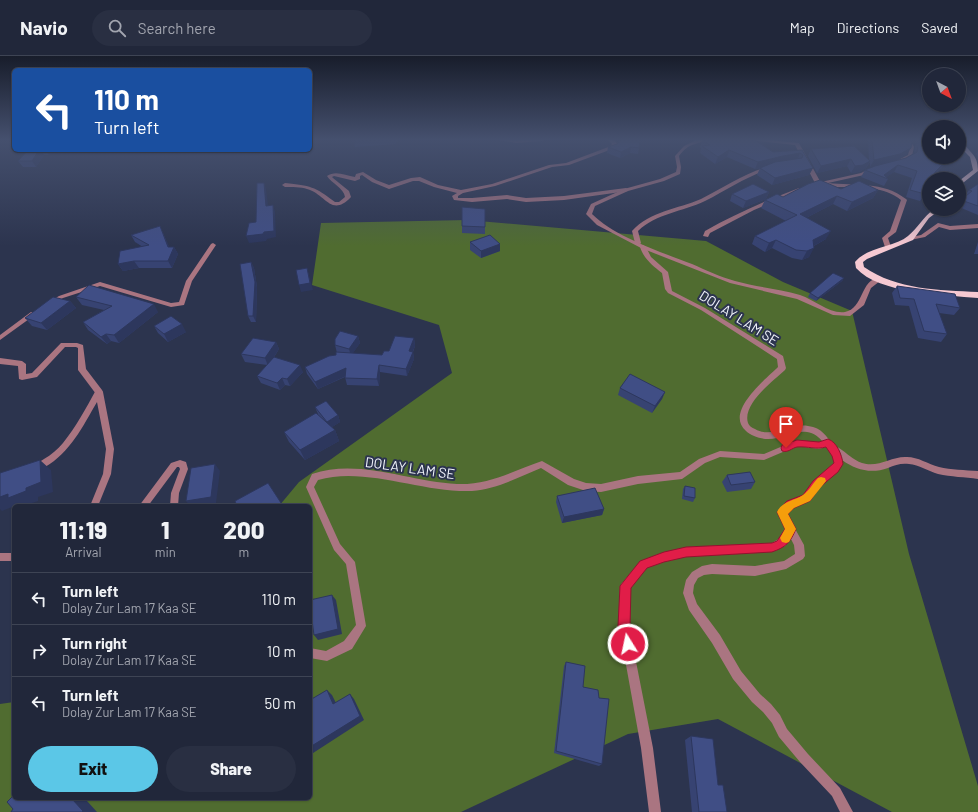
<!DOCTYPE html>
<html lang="en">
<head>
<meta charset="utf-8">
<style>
  :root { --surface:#21273a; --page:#292f42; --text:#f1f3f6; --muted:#a2a5af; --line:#3e4454; --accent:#5bc7e7 }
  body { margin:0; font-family:Barlow,sans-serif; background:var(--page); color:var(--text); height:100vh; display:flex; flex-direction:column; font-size:15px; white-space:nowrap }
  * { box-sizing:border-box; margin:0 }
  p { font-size:13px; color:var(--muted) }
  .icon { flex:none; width:22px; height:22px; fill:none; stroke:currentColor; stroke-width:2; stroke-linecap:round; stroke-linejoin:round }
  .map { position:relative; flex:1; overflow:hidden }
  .side { position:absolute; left:12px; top:448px; width:300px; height:296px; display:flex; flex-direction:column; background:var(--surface); border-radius:6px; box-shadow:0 1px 3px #0004,0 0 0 1px var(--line) }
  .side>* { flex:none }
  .guide { position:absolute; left:12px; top:12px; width:300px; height:84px; border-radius:6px; box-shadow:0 1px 3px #0004,0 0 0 1px var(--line); background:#1a4fa0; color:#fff; overflow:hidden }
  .needle { width:26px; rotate:139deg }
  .controls { position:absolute; left:922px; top:12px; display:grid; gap:8px }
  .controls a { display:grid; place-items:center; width:44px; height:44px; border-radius:50%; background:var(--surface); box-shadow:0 1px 3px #0004,0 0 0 1px var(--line); font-size:20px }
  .pin { position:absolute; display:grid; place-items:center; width:34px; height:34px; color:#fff; margin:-41px -17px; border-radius:50% 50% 50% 0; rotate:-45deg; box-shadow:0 0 4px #0007 }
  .pin .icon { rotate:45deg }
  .me { position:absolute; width:44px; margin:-22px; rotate:350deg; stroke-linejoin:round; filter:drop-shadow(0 0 3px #0008) }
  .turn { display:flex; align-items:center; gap:14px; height:84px; padding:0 16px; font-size:18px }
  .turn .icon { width:52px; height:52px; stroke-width:2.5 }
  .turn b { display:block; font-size:28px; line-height:34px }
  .eta { display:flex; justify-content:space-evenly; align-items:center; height:68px; text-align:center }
  .eta b { font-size:24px; font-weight:800; line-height:28px }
  .primary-button { display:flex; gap:8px; margin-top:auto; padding:8px 16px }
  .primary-button a { flex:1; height:46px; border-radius:24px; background:var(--accent); color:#111; font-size:16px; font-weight:800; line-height:46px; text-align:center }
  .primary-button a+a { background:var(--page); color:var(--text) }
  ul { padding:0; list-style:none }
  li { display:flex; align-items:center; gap:12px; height:52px; padding:0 16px; border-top:1px solid var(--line) }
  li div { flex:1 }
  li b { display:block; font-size:15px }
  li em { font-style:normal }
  header { display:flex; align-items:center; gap:24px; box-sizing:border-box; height:56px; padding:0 20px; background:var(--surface); border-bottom:1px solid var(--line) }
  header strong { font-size:19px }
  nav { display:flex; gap:22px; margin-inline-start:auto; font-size:14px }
  .search { width:280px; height:36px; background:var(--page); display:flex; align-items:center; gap:10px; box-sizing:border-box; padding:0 14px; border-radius:22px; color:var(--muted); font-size:15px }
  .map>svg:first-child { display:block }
  .forest { fill:#506c30 }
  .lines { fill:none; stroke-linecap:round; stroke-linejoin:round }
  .service { fill:#aa7581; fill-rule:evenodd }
  .minor { fill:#aa7581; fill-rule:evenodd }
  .tertiary { fill:#aa7581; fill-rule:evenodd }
  .primary { fill:#f6c9d2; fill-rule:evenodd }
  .wall { fill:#374372 }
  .shaded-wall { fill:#2d375d }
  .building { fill:#404e85; stroke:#2d375d }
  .route { fill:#e11d48; stroke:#92132f }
  .slow { fill:#f59e0b }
  .labels { text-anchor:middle; stroke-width:4; stroke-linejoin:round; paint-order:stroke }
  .street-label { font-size:14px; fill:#f2f5fc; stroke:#2c344e }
</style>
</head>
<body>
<header>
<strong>Navio</strong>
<div class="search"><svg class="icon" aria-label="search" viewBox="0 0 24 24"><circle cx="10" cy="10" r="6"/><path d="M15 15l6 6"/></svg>Search here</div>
<nav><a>Map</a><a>Directions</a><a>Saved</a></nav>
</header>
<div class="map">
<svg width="978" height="756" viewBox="0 0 978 756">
  <rect width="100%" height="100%" fill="#2c344e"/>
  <path class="forest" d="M467 164 706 185 783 226 852 255 909 498 978 730V756H892L718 663 628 678 461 756H0V648L14 646V742H310V450H279L299 426 452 317 439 269 312 229 321 167Z"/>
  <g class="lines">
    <path class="service" d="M754 84H769L799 87 821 127 818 129 815 127 795 89 756 85Z"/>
    <path class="minor" d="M499 84H544L542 85 516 87Z
      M608 84H613L617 87 615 92 569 109 552 111 495 130 463 137 458 140V142H472L507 139 526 142 564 140 626 132 628 133V135L564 144 526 146 507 143 472 146 454 144 452 140 457 137 434 131 419 125H413L389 133 372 126 362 119 360 120V123L355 125 334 120 332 121 333 122 349 135 351 141C331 162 326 138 307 133 301 131 292 131 285 131L282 129 285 127C311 130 314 130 335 146H339L345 141C344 132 331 127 327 120 335 114 345 119 355 121L356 118 363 116 376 124 389 129 411 122 420 121 438 129 461 134 492 128 549 109 566 107 611 90 612 88Z
      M906 84H910L914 91 912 100 898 108H894V106L908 99 910 91Z
      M768 111H770V113C747 120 727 134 705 145 682 156 657 157 638 175L641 187 640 188 635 187 632 175C650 155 678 153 701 143 724 132 744 117 768 111Z
      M871 112 875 113 864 119 828 127C855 130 883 125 906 143L907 144 896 176 888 182 891 191 888 193 885 191 882 182 890 175 901 144C884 130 862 132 841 131 835 131 827 131 823 128L815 130 812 128 861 117Z
      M799 132 804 133 754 154 710 177 708 181 703 180 705 175C735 158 767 144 799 132Z
      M938 167 950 170 978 168V172L950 174 939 171 925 181 910 184 907 182 921 179Z
      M213 187 216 189 192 225 184 249 171 251 100 230 63 242 50 249 47 247 59 240 100 226 171 247 179 246 186 225 211 188Z
      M643 189 646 191 651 201 668 216 672 235 705 252 783 300 786 312 785 314C773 325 742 348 748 367 749 370 752 372 755 373 772 383 790 367 808 370 823 372 825 380 834 389 837 392 836 390 839 392 847 397 853 404 862 407 879 412 891 400 907 401 918 401 928 408 939 411 951 414 965 414 978 415V423C965 421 951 421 938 418 928 415 919 409 909 408 901 407 895 409 888 412 871 418 856 414 842 404L841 410 820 431 810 445 794 451 787 458 804 489 805 500 803 503 786 513 755 520 712 518 704 519 698 522 694 529 693 537 697 548 720 579 741 615 760 638 771 648 780 659 787 673 808 698 840 732 853 756H840L832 740 800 706 779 681 772 667 763 656 752 646 733 623 712 587 689 554 683 537 686 524 692 516 702 510 712 508 755 510 784 505 795 498 794 489 791 483 785 490 772 495 687 500 664 505 646 512 630 532 629 570 653 692 661 756H649L641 692 619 570 620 530 622 527 640 506 664 497 687 492 772 487 780 482 786 474 778 457 788 445 804 439 814 425 834 407 833 400 826 391 819 393 797 390 764 404 720 401 705 407 682 423 638 428 601 436 586 435 568 429 541 412C519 421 497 433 472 435 422 437 365 410 318 424L314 431 340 488 355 506 366 570 352 593 327 605 310 602V592L326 595 344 585 356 569 346 508 334 494 306 431 312 418C359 402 410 426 457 428 490 429 512 415 542 405L574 423 586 427 601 428 638 420 680 416 699 403 720 395 764 398 797 384 819 387 823 386C819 381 814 377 807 376 794 374 782 383 768 383 761 383 751 380 746 375 724 356 766 323 778 311L777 303 701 254 668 237 665 233 662 217C653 210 644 203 640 191Z
      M31 256H35L36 258 0 284V279Z
      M61 287H77L83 289 86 313 102 334 103 336 102 338H96L78 314V292L76 291H65L37 321 22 324 19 323 18 310 0 308V302L22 305 26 308V318L32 317Z
      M180 404 186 406 188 413 179 437 178 450H170L171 437 180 413 179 411H177L148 450H139L171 407Z"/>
    <path class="tertiary" d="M696 84H706C694 90 690 86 679 100L681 111 680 118 664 125 628 135 595 150 592 158C615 181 661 196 692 208 706 214 720 221 735 225 756 231 779 233 800 239 815 244 829 258 845 256 864 253 861 220 880 223V225L871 232 864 249 850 260 833 259 797 243 730 227 641 192 597 169 586 158 591 148 624 133 660 123 676 116 677 111 675 100 684 90Z
      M99 333 103 336 114 393 111 418 98 450H90L103 418 106 393 97 346C83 370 70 397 45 411 40 414 38 416 33 414L32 412C35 407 40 406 44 403 51 399 58 393 63 387 76 371 86 352 96 334Z
      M0 497H14V505H0Z"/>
    <path class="primary" d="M959 84H963C968 98 978 96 978 115L959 130V125L973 114 970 101 959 90Z
      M934 153H941L929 162 913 184 867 203 863 206 864 211C897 234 939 234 978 236V242C945 239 879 238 856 212L855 206C867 191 895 191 908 180 918 172 923 161 934 153Z"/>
  </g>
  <path class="wall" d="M354 84H398L396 88 355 91Z
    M702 84 773 96 802 94 813 112 809 119 772 129 757 119 760 112H761L755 113 727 101 715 108 700 97 701 92 700 91Z
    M816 84H840V85Z
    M868 84H912L907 98 896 105 870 111V106L866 112 859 116 851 117 847 110 817 117 808 100 811 93 869 105Z
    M919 84 929 101 947 106 933 120 925 138 920 145 906 141 912 122 894 116 886 121 888 123 884 130 861 121 865 114 906 102 914 97 915 90Z
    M617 88 639 92 638 98 630 97 620 102 607 97 608 91Z
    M28 94H53L49 99H44L36 111H23L18 105Z
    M978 95V101L976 98Z
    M978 128V159L959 151V147L961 144 965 141H964L969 134Z
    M878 134 873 142 847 155 833 148 806 162 826 183 814 190 809 201 802 204 792 202 772 192 765 196 752 188 755 180 786 165 761 152 765 144 783 141Z
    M769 136 766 143 743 152 730 145 732 138Z
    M485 153V178L462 177V170Z
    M163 177 169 191H174L178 198 172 212H139L123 215 118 208 143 191 135 186 131 179Z
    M470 186 500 195 481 202 470 194Z
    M978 186V198H974Z
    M251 206 254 212 257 231 256 266H251L248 260Z
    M844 222 842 225 816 245 808 241 810 237Z
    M897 230 960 252 954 259 939 257 947 278 941 286 918 282 909 250 895 249 892 237Z
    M76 241 158 256 119 287 111 285 107 288 88 274 83 266 104 254 82 249Z
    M70 245 76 252 47 274 32 270 25 262Z
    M154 270 186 276 168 286 158 277Z
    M358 280 360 287 352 298 382 299 389 295 414 282 415 290 413 296 414 303 407 320 380 316 379 330 347 329 345 321 318 333 307 318 305 311 336 299 337 297 335 289Z
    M276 286 279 293 273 303 303 316 290 330 285 329 280 334 261 327 257 320 267 309 245 306 241 298Z
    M620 332 665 336 662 343 652 357 618 339Z
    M315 351 338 359 340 366 332 371 335 374 339 385 305 404 289 386 284 376 318 358Z
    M727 419 755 426 751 433 727 436 722 426Z
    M685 430 695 442 693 446 682 443 683 433Z
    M557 440 604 453 602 459 562 467 556 446Z
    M566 606 583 631 599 642 602 708 599 710 554 697 564 610Z
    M691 680 718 729 727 756H692L685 684Z"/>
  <path class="shaded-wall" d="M631 91 630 97 620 102 621 96Z
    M911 92 907 98 896 105 870 111 874 104Z
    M39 94H41L44 99 36 111 32 105Z
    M46 94H53L49 99Z
    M729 94 727 101 715 108 718 101Z
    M800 97 797 105 780 107 755 113 758 106 783 100Z
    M950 101 947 106 930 123 935 116Z
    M851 103 847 110 817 117 821 110Z
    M870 105 866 112 859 116 851 117 855 110Z
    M898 109 894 116 885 122 884 119Z
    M813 112 809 119 772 129 775 122Z
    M264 127 266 133 269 157 266 150Z
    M878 134 873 142 847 155 852 146Z
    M769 136 766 143 743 152 746 145Z
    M837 140 833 148 796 167 800 158Z
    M273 149 275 156 276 181 267 183 266 185 249 187 246 180Z
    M160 170 163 177 172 197 174 191 178 198 172 212 168 205V191Z
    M831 175 826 183 808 193 813 184Z
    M776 184 772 192 765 196 769 187Z
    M500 188V195L481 202V195Z
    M814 192 809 201 802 204 807 195Z
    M134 205 139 212 123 215 118 208Z
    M251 206 254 212 257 231 256 266 253 260Z
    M307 212 313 234 301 236 299 229Z
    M844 222 842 225 816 245 818 242Z
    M70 245 76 252 47 274 41 267Z
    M154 248 158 256 119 287 114 279Z
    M182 268 186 276 168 286 164 278Z
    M106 278 111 285 107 288 101 281Z
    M358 280 360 287 351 300 349 293Z
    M414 282 415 290 410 302 409 295Z
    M276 286 279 293 268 310 265 302Z
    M413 296 414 303 407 320 406 313Z
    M300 309 303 316 290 330 287 323Z
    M379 309 380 316 379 330 377 323Z
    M346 312 348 319 318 333 315 326Z
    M282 322 285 329 280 334 277 327Z
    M665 336 662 343 652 357 655 350Z
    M338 359 340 366 329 373 327 366Z
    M335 374 339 385 305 404 300 394Z
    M40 404 51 414 53 436 38 441V445L23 450H19L17 449 2 455 0 453V441Z
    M215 408 220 415 216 447 197 450H190L186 445Z
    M604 453 602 459 562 467 564 461Z
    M332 539 336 544 342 578 318 584 314 579Z
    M327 634 332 639 339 653 333 648Z
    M350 638 354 643 364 664 310 699V691Z
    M73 742H90L87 745 97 756H82L72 743Z"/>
  <path class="building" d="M354 84H375L354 86Z
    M621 84H640L639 92 631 91 621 96 608 91 617 88Z
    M702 84H755L773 96 802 94 813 112 775 122 760 112 775 106 802 102 803 99 800 97 783 100 758 106 729 94 718 101 702 90 710 89Z
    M872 84H912V85L911 92 900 98 874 104Z
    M919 84 929 86V101H950L935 116 932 123H929V129L925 138 910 134 917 115 898 109 884 119 888 123 865 114 875 110 906 102 917 96Z
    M854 90 870 105 863 109 855 110 851 103 821 110 811 93Z
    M28 94H39L32 105H18Z
    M820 124 841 133 859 125 878 134 852 146 837 140 800 158 831 175 813 184 814 192 807 195 796 194 776 184 769 187 755 180 797 159 765 144 777 138 783 141 808 128Z
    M257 127H264L266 150 273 149 274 175 264 176 263 178 246 180 249 167 256 166Z
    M753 128 769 136 746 145 732 138Z
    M978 128V150L961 144 972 135 969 134Z
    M462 151 485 153V171L462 170Z
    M160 170 168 191H174L168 205H134L118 208 120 195 149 189 131 179Z
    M490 179 500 188 481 195 470 186Z
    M251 206 255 226 253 260H248L240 208Z
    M307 212 310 227 299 229 296 214Z
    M833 217 844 222 818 242 810 237Z
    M89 229 154 248 114 279 106 278 101 281 83 266 112 250 76 241Z
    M897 230 955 238 960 252 936 248 947 278 924 275 914 243 900 242Z
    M53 241 70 245 41 267 25 262Z
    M171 260 182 268 164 278 154 270Z
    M340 275 358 280 349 293 335 289V283Z
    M395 280 414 282 409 295 413 296 406 313 379 309 377 323 345 322 346 312 315 326 305 311 329 300 336 299V296L382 299 384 295H389Z
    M253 282 276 286 265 302 241 298Z
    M274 301 300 309 287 323 282 322 277 327 257 320Z
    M630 318 665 336 655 350 620 332Z
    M326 345 338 359 327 366 315 351Z
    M316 357 335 374 300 394 284 376Z
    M40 404 41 426 26 432V435L8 442V438L0 441V417Z
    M215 408 211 441 186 445 191 412Z
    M750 416 755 426 731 429 727 419Z
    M268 427 283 450H237L235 445Z
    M685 430 695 432V442L684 440Z
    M595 432 604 453 564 461 557 440Z
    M332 539 338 573 314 579 310 550V544Z
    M566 606 585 610 583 631 598 634 599 642 609 643 602 708 556 695Z
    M327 634 333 648 350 638 360 660 310 691V644Z
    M691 680 713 683 718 729H723L727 756H699Z
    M14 739V742H73L72 743 83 755 82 756H11L13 753 7 746Z"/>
  <linearGradient id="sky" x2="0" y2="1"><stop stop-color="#181d2b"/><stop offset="0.44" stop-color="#45506e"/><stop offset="1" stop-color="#45506e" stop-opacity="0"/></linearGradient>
  <rect width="978" height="190" fill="url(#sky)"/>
  <path class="route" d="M828 383C837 386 842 399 843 408L838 416 820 431 810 445 794 452 788 458 796 473C790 487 786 491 772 496L686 501 664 506 647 512 631 532 630 570 634 588 632 593 628 594 623 593 618 570 620 530 640 505 664 496 686 491 772 487 777 485 785 473 777 456 787 445 803 439 813 425 834 407 832 400 826 391C816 394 808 390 797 391 792 392 788 397 782 395L781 392 782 389 797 384 819 386Z"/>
  <path class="slow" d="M821 421 825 422 826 425 810 445 794 452 788 458 796 473 789 486 786 487 782 486 780 482 785 473 777 456C782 445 794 445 803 439 809 435 813 427 818 422Z"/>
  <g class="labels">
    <g class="street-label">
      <text transform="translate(739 262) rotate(32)" y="5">DOLAY LAM SE</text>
      <text transform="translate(410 412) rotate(8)" y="5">DOLAY LAM SE</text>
    </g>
  </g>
</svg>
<div class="controls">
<a><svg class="needle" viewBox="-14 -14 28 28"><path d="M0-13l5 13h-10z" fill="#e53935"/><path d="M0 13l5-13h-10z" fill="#a2a5af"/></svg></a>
<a><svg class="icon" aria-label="sound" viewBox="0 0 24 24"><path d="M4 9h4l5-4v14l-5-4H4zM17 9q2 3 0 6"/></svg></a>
<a><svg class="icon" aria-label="layers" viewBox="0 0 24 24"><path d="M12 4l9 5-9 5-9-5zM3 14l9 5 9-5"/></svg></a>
</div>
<div class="pin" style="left:786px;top:392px;background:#d93025"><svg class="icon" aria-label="arrive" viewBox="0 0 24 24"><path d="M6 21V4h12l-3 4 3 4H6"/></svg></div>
<svg class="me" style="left:628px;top:588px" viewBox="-20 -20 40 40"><circle r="17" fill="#e11d48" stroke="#fff" stroke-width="3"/><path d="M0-11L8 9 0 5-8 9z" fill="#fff"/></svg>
<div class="guide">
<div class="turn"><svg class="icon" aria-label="left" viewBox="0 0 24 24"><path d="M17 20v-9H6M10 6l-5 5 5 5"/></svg><div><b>110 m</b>Turn left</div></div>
</div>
<section class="side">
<div class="eta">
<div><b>11:19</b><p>Arrival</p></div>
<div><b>1</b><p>min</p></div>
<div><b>200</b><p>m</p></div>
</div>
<ul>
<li><svg class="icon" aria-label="left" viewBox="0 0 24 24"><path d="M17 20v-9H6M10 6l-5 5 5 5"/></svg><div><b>Turn left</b><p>Dolay Zur Lam 17 Kaa SE</p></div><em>110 m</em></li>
<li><svg class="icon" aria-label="right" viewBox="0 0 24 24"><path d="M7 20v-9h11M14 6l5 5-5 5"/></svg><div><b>Turn right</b><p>Dolay Zur Lam 17 Kaa SE</p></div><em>10 m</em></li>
<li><svg class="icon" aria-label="left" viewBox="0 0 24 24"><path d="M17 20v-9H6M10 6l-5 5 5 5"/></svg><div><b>Turn left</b><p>Dolay Zur Lam 17 Kaa SE</p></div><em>50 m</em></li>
</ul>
<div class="primary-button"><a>Exit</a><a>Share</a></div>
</section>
</div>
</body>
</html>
